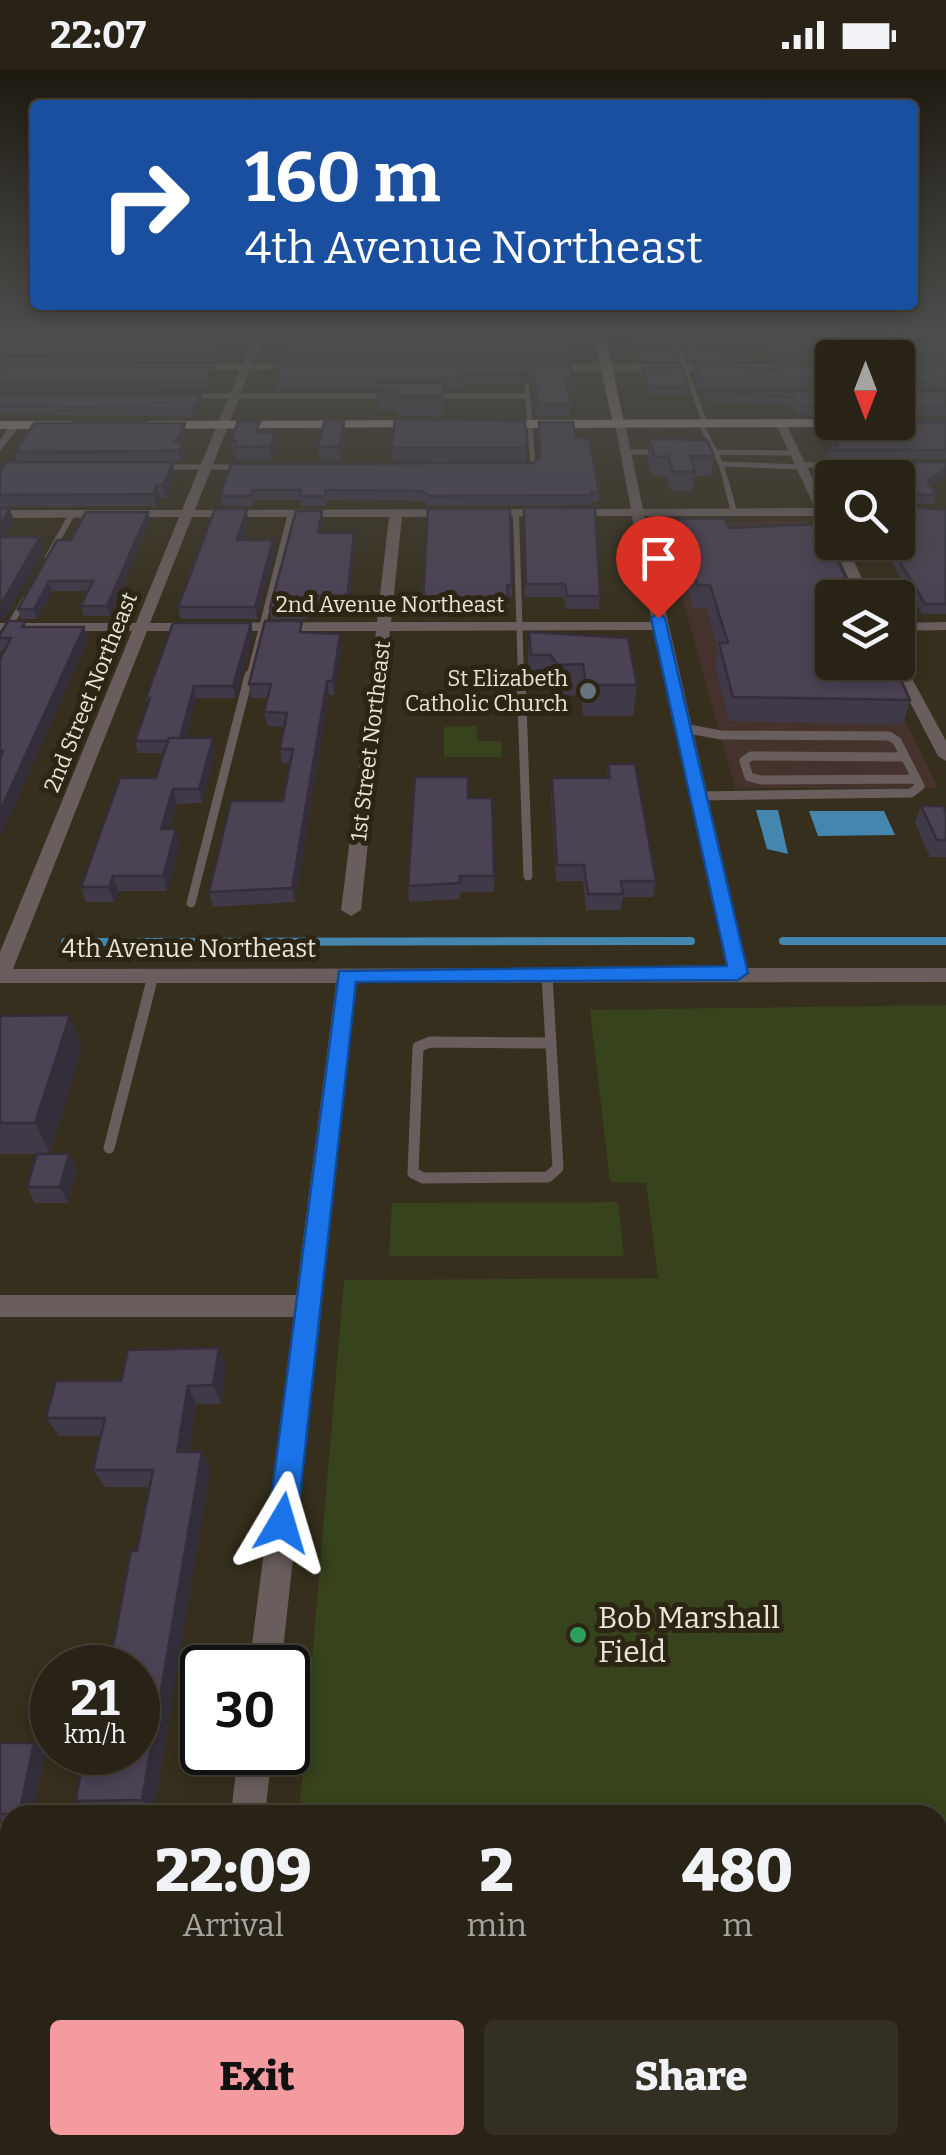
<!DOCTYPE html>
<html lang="en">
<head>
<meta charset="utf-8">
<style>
  :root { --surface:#282316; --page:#342f23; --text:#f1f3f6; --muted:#a5a4a1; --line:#444035; --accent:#f49b9f }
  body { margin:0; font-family:Bitter,serif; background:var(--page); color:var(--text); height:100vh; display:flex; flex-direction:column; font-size:38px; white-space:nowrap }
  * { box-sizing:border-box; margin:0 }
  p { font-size:32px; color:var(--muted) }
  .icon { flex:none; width:55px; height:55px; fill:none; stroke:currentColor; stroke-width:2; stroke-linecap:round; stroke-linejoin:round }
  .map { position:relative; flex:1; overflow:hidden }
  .details { position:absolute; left:0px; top:1735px; width:948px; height:350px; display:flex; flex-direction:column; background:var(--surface); border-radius:30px 30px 0 0; box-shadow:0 5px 15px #0003,0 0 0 2px var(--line) }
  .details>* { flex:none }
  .guide { position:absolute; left:30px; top:30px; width:888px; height:210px; border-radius:10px; box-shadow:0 5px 15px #0003,0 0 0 2px var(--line); background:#1a4fa0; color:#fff; overflow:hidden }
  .needle { width:65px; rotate:180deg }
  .tools { position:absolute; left:815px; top:270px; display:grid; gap:20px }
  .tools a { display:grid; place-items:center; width:100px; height:100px; border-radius:10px; background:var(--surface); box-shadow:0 5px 15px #0003,0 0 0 2px var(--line); font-size:50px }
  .speed { position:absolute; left:30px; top:1575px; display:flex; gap:20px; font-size:50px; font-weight:700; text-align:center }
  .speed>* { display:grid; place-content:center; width:130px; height:130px; border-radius:50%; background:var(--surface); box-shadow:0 5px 15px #0003,0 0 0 2px var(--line); line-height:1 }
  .speed small { font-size:25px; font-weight:400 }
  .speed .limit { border:5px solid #111; border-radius:15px; background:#fff; color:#111 }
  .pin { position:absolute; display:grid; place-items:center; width:85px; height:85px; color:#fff; margin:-102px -42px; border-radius:50% 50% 50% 0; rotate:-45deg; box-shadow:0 0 10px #0007 }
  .pin .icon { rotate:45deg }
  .me { position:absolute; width:110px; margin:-55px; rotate:7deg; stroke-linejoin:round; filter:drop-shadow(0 0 8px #0008) }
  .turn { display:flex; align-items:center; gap:35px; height:210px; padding:0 50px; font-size:45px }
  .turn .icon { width:130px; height:130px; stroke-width:2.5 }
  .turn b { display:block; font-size:70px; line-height:85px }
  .eta { display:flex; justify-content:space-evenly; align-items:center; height:170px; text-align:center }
  .eta b { font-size:60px; font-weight:800; line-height:70px }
  .action { display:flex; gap:20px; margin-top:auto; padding:20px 50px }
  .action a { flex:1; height:115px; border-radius:10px; background:var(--accent); color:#111; font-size:40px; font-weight:800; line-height:115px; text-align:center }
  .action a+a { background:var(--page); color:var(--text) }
  .status { display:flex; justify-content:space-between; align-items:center; height:70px; padding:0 50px; background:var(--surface); direction:ltr }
  .status svg { height:28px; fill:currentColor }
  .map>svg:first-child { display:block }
  .education { fill:#45322c }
  .green { fill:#36431c }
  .water { fill:#4486ad }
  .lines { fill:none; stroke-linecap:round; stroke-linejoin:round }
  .stream { stroke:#4486ad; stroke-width:8 }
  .lane-far3 { stroke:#695e5d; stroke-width:5 }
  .lane-far2 { stroke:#695e5d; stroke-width:6 }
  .lane-far1 { stroke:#695e5d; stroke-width:9 }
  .lane { stroke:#695e5d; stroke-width:11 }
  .street { fill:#695e5d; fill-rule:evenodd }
  .secondary { fill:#897876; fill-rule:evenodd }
  .primary { fill:#a28b89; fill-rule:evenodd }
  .wall { fill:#403948 }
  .shaded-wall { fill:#342e3b }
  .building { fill:#4b4254; stroke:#342e3b; stroke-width:2.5 }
  .route { fill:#1a73e8; stroke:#114b97; stroke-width:2.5 }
  .worship-dot { fill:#6b7280; stroke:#2c2513; stroke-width:4 }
  .leisure-dot { fill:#2e9e5b; stroke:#2c2513; stroke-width:4 }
  .labels { text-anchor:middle; stroke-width:10; stroke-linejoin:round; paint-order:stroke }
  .far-street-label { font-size:22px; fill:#e9e5d9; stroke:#2c2513 }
  .far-poi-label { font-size:22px; fill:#e9e5d9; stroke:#2c2513; text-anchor:end }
  .street-label { font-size:25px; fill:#e9e5d9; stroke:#2c2513 }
  .near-poi-label { font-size:30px; fill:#e9e5d9; stroke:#2c2513; text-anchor:start }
</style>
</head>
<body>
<div class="status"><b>22:07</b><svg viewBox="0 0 49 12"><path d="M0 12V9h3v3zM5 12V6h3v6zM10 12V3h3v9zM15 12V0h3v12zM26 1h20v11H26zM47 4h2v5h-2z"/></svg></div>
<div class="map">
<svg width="946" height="2085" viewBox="0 0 946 2085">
  <rect width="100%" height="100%" fill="#362f1d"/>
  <path class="education" d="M661 451H809L832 528V592L878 593 938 718H735Z"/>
  <path class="green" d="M477 656V671H501L502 687H444V657Z
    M946 935V2085H271L272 2075H938V1745H299L344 1210 658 1208 646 1113 610 1112 590 940Z
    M618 1132 624 1186H389L392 1133Z"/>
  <path class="water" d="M756 740H778L788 784 767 779Z
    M809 741H884L895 765 818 766Z"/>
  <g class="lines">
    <path class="stream" d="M783 871H946
      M65 872 691 871"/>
    <path class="lane-far3" d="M673 263 705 354
      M211 273H302
      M556 273H602
      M677 273H772
      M836 273H946
      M187 326H388
      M432 326H527
      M701 354 721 394 802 397
      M626 382H661
      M699 382 795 383
      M721 394 727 415
      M801 395H851
      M159 397H245
      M524 397H533L527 316"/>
    <path class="lane-far2" d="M726 412 734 442
      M516 443 521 608
      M48 487 72 444
      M0 573 25 529
      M249 608 291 443"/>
    <path class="lane-far1" d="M521 605 528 806
      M683 658 721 665 889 666 897 671 920 716 911 723 698 726
      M905 687 751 686 744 691 749 707 761 710 916 709
      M191 833 249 605"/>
    <path class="lane" d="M547 905 558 1098 548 1107 423 1108 413 1103 418 977 430 972 550 973
      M109 1078 153 906"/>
    <path class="street" d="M256 263H265L252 294 316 297 250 300 195 440 631 439 615 354 620 351 625 354 643 439 815 438 776 354 785 352 827 438H832V466L828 465 818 446H644L747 898H946V912L356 913 281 1598H249L294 1247H0V1225H296L336 913H0V882L132 561H0V553H136L179 447 0 448V440H182L240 300H133L128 297 133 294H243ZM632 446 652 552H391L402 447ZM192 447H389L377 552 150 553ZM654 560 727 898 13 899 147 561H376L341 840 351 846 361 840 390 561Z
      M931 263H940L946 270V279Z
      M832 294V300L543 301 538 298 543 295Z
      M898 294H946V300H898Z
      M12 353 21 355 0 381V370Z
      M832 472H845L871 528H857Z
      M946 552V560L898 561V553Z
      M898 588 903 592 946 671V691L938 686 889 592H898Z
      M238 1682H272L265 1745H231Z
      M0 1826H10V1862H0Z
      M189 2075H229L228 2085H188Z"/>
    <path class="secondary" d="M593 263H605L625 357 613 354Z"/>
    <path class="primary" d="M832 349V352L869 353 862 357 483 358 476 354 483 350Z
      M432 350 437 357 148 359 141 355 148 351Z
      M0 351H72L79 355 72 359H0Z"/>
  </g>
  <path class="wall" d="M46 263H224L222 267H47Z
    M294 263H568V267H295Z
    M630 263H673L677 280 676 291H638Z
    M679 263H713L712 267 723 278 721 290H689L685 279 687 267H681Z
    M751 263H838L837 267H753Z
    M888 263H930L929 267H891Z
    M0 271 224 272 225 279 219 291 0 292Z
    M761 271H847L861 288H832V292V290H766L760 279Z
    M903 271 946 274V291L909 290 901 279Z
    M573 283 572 291H287L286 284Z
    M570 294 573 308 572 319H568L571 335 570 346H537L534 315 528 310 521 315 463 314V320H444L443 346H398V340H378L376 320H277L276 309Z
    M946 294V318L898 319V299H921L922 295Z
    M695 295 774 299 775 295H832V319H699L694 304Z
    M0 297H212L213 305 208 320 0 321Z
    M643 298 689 318 688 325H649L642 304Z
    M898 321 899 322H946V346L898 347Z
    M705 322H832V348L797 344 791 335 704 331Z
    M0 324 203 332 194 347 0 344Z
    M344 350 346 364 340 391H320L318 377Z
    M824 352H946V389H830L828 386 831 376 822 361Z
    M186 362 182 372 184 382 180 391 18 392 15 382Z
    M262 362H275L276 376 272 391H237L236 385H233L231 371Z
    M576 368 599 422V432H592V435L429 436 422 431 327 430 326 436H301L300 430H254L252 436H222L220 426 231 394 534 393Z
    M649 369 714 386 711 406H695L692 421H671L666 406H652L647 388Z
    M392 378H527L526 391H393Z
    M173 392 175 404 166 428H160L156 436 0 437V401Z
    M840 392H946V406L931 416 936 425 934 434H898V408H841L838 401Z
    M524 438 600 526 599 539H566L564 527H525Z
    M946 440V544H922L880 472H898Z
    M322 441 323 451 321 463 355 473 349 532 345 537H309L307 549H271L270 538Z
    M148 442 150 451 110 546H84L81 536 89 521H52L37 549H21L18 539 71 470Z
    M678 449 729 458 855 528 910 630 903 655 729 651 715 597 718 578 706 538H693L675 471Z
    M248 451 243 470 274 482 257 549H181L178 537Z
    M512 515V527H508V541L423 543V531Z
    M25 551 26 557 88 570 0 767V589L4 581H0V564Z
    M251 553 253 565 235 628H196L186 668 215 683 202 733 177 734 170 759 180 774 167 821H118L114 832H86L81 817 156 708 164 683H138L135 671 148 635 146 628Z
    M303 562 340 564 342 578 334 625H329L295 832 213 837 209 822 283 731 290 693H282L280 679 284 657 267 656 264 642 268 628H251L249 614Z
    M529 562 637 615 633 646H583L581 625 556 626 548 616H530L528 592Z
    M608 694 656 811 653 827H623L621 840H586L583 811H556L551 724 552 708H607Z
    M468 728 494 806V822H460V829L409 832 408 816Z
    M921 736 946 742V787H930L915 753Z
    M0 946 82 977 50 1084H0Z
    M69 1084 77 1100 68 1133H35L27 1117Z
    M226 1297 221 1334H196L189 1382H202L210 1400 154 1739 90 1740 76 1731 81 1704 76 1701 138 1682 137 1481 149 1417H105L93 1400 101 1366H59L46 1348 121 1311Z
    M0 1673H34L46 1681 32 1745H10V1750H0Z"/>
  <path class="shaded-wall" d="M224 272 225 279 219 291 218 284Z
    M212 297 213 305 208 320 207 312Z
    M528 299V310L521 315V304Z
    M201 324 203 332 194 347 192 339Z
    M344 350 346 364 340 391 339 377Z
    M185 353 186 362 177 382 175 372Z
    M275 362 276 376 272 391 270 377Z
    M182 372 184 382 180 391 179 381Z
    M173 392 175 404 166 428 163 415Z
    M946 399V406L925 421 928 411Z
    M157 415 160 428 156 436 153 424Z
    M10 439 14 452 0 474V455Z
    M247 439 248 451 239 482 237 470Z
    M322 441 323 451 319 473 318 463Z
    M148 442 150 451 110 546 107 536Z
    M354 463 355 473 349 532 345 537 344 526Z
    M40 467 44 480 5 549 0 550V536Z
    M273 470 274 482 257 549 255 537Z
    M49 511 52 521 37 549 34 539Z
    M308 526 309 537 307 549 306 538Z
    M251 553 253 565 235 628 233 616Z
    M84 557 88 570 0 767V741Z
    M340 564 342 578 334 625 333 611Z
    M327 611 329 625 295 832 292 818Z
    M194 616 196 628 182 683 179 671Z
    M213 668 215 683 202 733 199 719Z
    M173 719 177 734 165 774 161 759Z
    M176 759 180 774 167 821 163 806Z
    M113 806 118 821 114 832 109 817Z
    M70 945 82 977 50 1084 35 1053Z
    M69 1084 77 1100 68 1133 60 1117Z
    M219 1278 226 1297 221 1334 213 1315Z
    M188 1316 196 1334 186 1400 177 1382Z
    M202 1382 210 1400 154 1739 142 1730Z
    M34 1673 46 1681 32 1745H22L19 1744Z
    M68 2075H86L84 2085H66Z"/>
  <path class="building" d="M634 263H673L677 280H639Z
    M687 267H719L723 278H691Z
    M0 271 224 272 218 284 0 285Z
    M761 271H847L861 288H836L834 282H767Z
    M903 271 946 274V283L911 282Z
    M290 272H571L573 283 286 284Z
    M281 294H570L573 308H566L571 335H538L534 304 528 299 521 304 463 303V309H276Z
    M946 294V310L898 311V299H925L922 295Z
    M695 295 777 299 775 295H832V310H700Z
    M0 297H212L207 312 0 313Z
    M682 297 689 318H649L643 298Z
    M377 313H444L443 326H397L398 320H376Z
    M898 321 899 322H946V338H898Z
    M705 322H832V339L799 335 793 327Z
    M0 324H201L192 339 0 336Z
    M395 349 525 351 527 378H392Z
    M325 350H344L339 377H318Z
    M238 351H260L256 362H275L270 377H235L237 371H231Z
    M539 352H573L576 368H589L599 422H592V425L429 426 421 421 326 420 325 426H300L301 420H253L251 426H220L231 394 534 393 540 388Z
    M824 352H946V380H832L831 376H838Z
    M34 353H185L175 372H182L179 381 15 382Z
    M649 369 707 370 714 386H690L695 402H673L668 386 655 387Z
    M6 392H173L163 415H157L153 424 0 425V401Z
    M840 392H946V399L928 411 936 425H901L898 435V408H849Z
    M898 436 946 440V534H925L888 472H898Z
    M0 438 10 439 0 455Z
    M524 438H595L600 526H567L565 514H526Z
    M215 439H247L237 470H273L255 537H178Z
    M428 439H510L512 515H507L508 529 423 531Z
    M296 441H322L318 463H354L348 522 344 526H308L306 538H270Z
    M86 442H148L107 536H81L93 511H49L34 539H18L57 470H71Z
    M678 449H725L729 458 820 454 855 528H832V592H893L910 630 733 627 719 573H728L710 515H697Z
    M0 467H40L0 536Z
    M8 551H25L22 557H84L0 741V688L3 681H0V589L11 568H0V564Z
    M265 551H302L300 562 340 564 333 611H327L292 818 209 822 231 731H283L293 679H280L287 643 264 642 271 614H249Z
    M173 553H251L233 616H194L180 668H169L168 671H135L150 628H146Z
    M529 562 628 568 637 615H586L583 594 558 595 550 585H531Z
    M169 668H213L199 719H173L161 759H176L163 806H113L109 817H81L120 708H156Z
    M608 694H635L656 811H621L623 824H588L584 795H557L552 708H610Z
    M415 707H468V728H492L494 806H460V813L408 816Z
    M921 736H943L946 742V770H937Z
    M70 945 35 1053H0V946Z
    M37 1084H69L60 1117H27Z
    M219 1278 213 1315 188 1316 177 1382H202L142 1730 76 1731 81 1701H76L79 1682H138V1598H109L131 1481H137L153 1400H93L105 1348H46L56 1311H121L128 1280Z
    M0 1673H34L19 1744H0Z
    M10 2005V2075H68L66 2085H0V2055Z"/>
  <linearGradient id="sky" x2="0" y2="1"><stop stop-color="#1e1a10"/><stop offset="0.47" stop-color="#4c4d4c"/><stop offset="1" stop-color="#4c4d4c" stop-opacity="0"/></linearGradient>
  <rect width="946" height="555" fill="url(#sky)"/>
  <path class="route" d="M658 543 665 548 748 903 738 910 356 912 297 1453 293 1463 282 1468 272 1463 268 1453 339 901 727 896 651 548Z"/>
  <circle class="worship-dot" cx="588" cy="621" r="10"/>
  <circle class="leisure-dot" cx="578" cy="1565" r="10"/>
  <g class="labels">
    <g class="far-street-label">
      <text x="390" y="542">2nd Avenue Northeast</text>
      <text transform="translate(90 622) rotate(-68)" y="8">2nd Street Northeast</text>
      <text transform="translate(370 671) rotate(-83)" y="8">1st Street Northeast</text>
    </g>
    <g class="far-poi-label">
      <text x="568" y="616">St Elizabeth<tspan x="568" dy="25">Catholic Church</tspan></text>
    </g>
    <g class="street-label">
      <text x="189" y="887">4th Avenue Northeast</text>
    </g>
    <g class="near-poi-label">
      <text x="598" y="1558">Bob Marshall<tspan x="598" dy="34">Field</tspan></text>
    </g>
  </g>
</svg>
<div class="tools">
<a><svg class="needle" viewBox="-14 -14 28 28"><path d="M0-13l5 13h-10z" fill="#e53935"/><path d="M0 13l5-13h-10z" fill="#a5a4a1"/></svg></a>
<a><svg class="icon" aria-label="search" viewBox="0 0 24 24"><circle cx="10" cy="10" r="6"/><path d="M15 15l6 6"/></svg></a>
<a><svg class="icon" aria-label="layers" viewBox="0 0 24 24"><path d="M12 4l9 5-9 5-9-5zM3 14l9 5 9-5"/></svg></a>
</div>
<div class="speed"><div>21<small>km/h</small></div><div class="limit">30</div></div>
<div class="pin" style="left:658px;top:548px;background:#d93025"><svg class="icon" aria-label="arrive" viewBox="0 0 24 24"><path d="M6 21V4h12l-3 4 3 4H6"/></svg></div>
<svg class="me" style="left:282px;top:1453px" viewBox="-20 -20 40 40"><path d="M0-17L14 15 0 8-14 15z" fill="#1a73e8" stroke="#fff" stroke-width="4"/></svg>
<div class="guide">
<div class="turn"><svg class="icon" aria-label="right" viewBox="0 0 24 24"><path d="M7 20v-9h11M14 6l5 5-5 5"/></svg><div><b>160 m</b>4th Avenue Northeast</div></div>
</div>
<section class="details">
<div class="eta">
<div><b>22:09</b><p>Arrival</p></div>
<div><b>2</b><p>min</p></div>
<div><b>480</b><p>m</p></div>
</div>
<div class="action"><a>Exit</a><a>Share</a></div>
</section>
</div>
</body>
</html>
